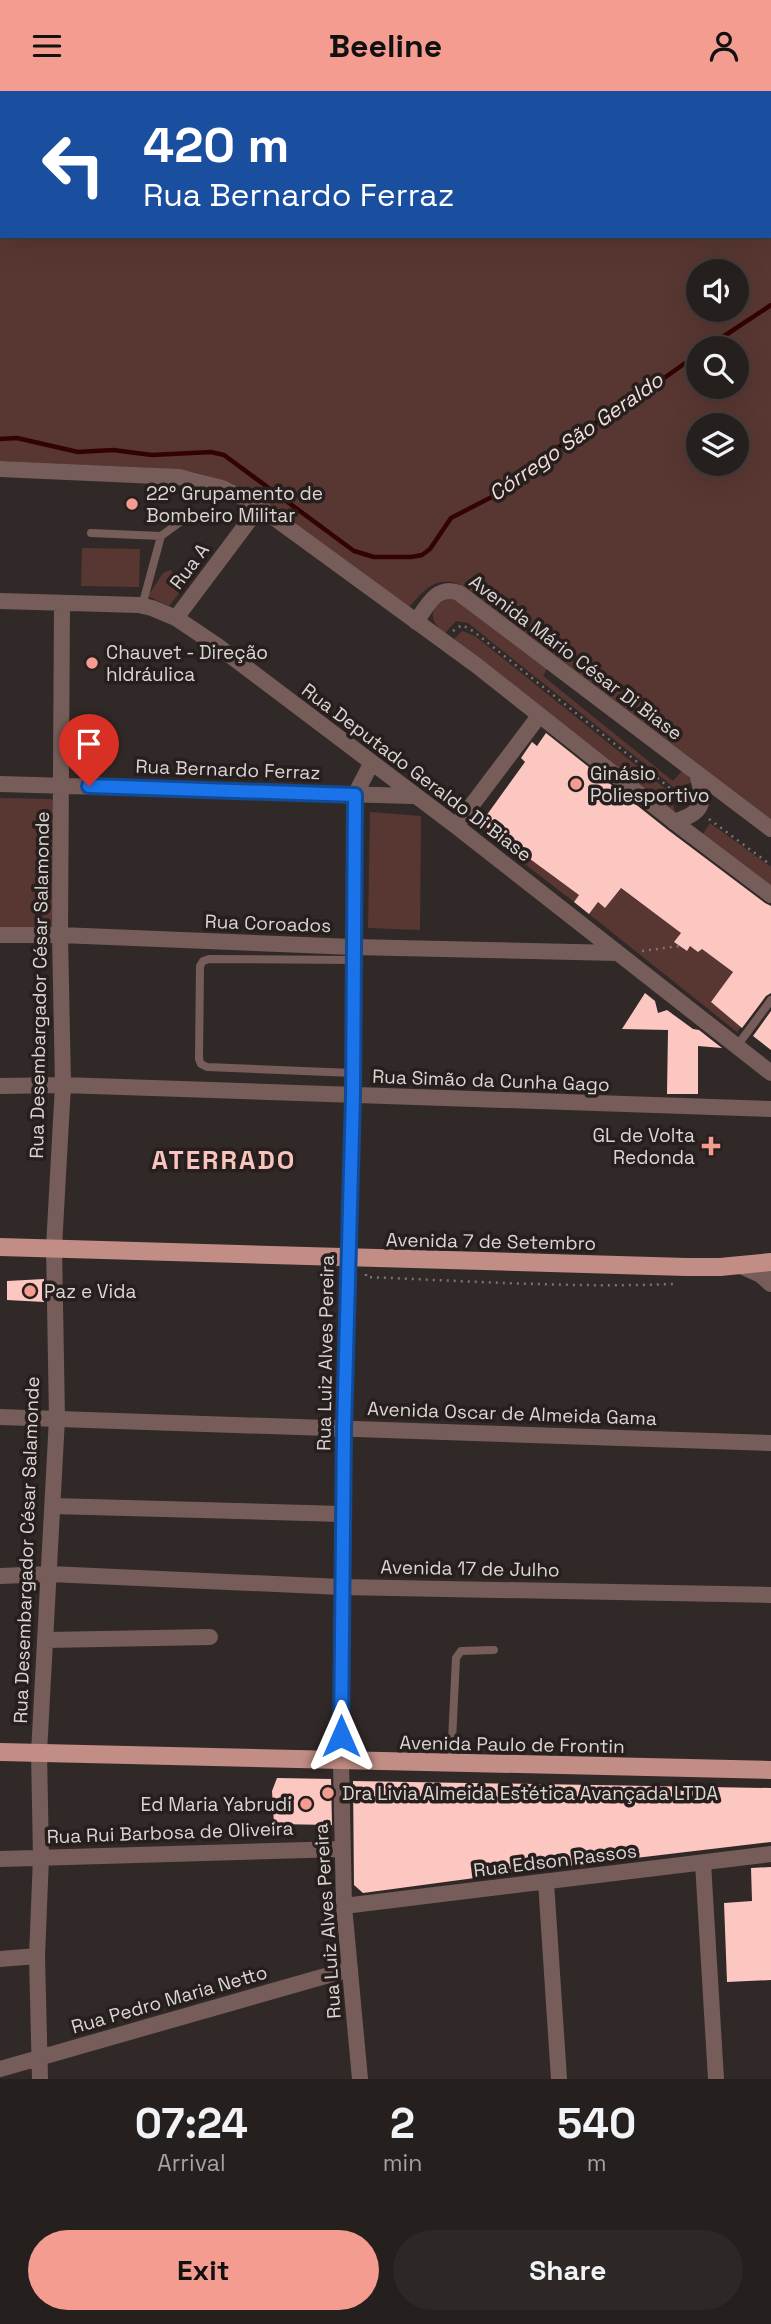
<!DOCTYPE html>
<html lang="en">
<head>
<meta charset="utf-8">
<style>
  :root { --surface:#251f1d; --page:#2d2726; --text:#f1f3f6; --muted:#a3a2a4; --line:#423d3b; --accent:#f59c90 }
  body { margin:0; font-family:"Space Grotesk",sans-serif; background:var(--page); color:var(--text); height:100vh; display:flex; flex-direction:column; font-size:26px; white-space:nowrap }
  * { box-sizing:border-box; margin:0 }
  p { font-size:23px; color:var(--muted) }
  .icon { flex:none; width:38px; height:38px; fill:none; stroke:currentColor; stroke-width:2; stroke-linecap:round; stroke-linejoin:round }
  .map { position:relative; height:1988px; overflow:hidden }
  .drawer { display:flex; flex-direction:column; background:var(--surface); flex:1 }
  .drawer>* { flex:none }
  .guide { position:absolute; left:0px; top:0px; width:772px; height:147px; box-shadow:0 7px 28px #0002,0 0 0 2px var(--line); background:#1a4fa0; color:#fff; overflow:hidden }
  .fabs { position:absolute; left:686px; top:168px; display:grid; gap:14px }
  .fabs a { display:grid; place-items:center; width:63px; height:63px; border-radius:50%; background:var(--surface); box-shadow:0 7px 28px #0002,0 0 0 2px var(--line); font-size:35px }
  .pin { position:absolute; display:grid; place-items:center; width:60px; height:60px; color:#fff; margin:-72px -30px; border-radius:50% 50% 50% 0; rotate:-45deg; box-shadow:0 0 7px #0007 }
  .pin .icon { rotate:45deg }
  .me { position:absolute; width:77px; margin:-38px; rotate:0deg; stroke-linejoin:round; filter:drop-shadow(0 0 5px #0008) }
  .turn { display:flex; align-items:center; gap:24px; height:147px; padding:0 28px; font-size:32px }
  .turn .icon { width:91px; height:91px; stroke-width:2.5 }
  .turn b { display:block; font-size:49px; line-height:60px }
  .eta { display:flex; justify-content:space-evenly; align-items:center; height:119px; text-align:center }
  .eta b { font-size:42px; font-weight:700; line-height:49px }
  .primary-button { display:flex; gap:14px; margin-top:auto; padding:14px 28px }
  .primary-button a { flex:1; height:80px; border-radius:42px; background:var(--accent); color:#111; font-size:28px; font-weight:700; line-height:80px; text-align:center }
  .primary-button a+a { background:var(--page); color:var(--text) }
  header { display:flex; justify-content:space-between; align-items:center; height:91px; padding:0 28px; background:var(--accent); color:#111; font-size:32px; font-weight:700 }
  .map>svg:first-child { display:block }
  .green { fill:#583732; fill-rule:evenodd }
  .lines { fill:none; stroke-linecap:round; stroke-linejoin:round }
  .stream { stroke:#320302; stroke-width:4.5 }
  .building { fill:#fcc7c0 }
  .path { stroke:#7b7372; stroke-width:2.5; stroke-dasharray:2 5; stroke-linecap:butt }
  .service { stroke:#765d59; stroke-width:8 }
  .minor { stroke:#765d59; stroke-width:16 }
  .tertiary { stroke:#765d59; stroke-width:18 }
  .primary { stroke:#c18d85; stroke-width:18 }
  .route-casing { stroke:#114b97; stroke-width:18 }
  .route { stroke:#1a73e8; stroke-width:12 }
  .poi-dot { fill:#f59c90; stroke:#271f1e; stroke-width:2.5 }
  .labels { text-anchor:middle; stroke-width:7; stroke-linejoin:round; paint-order:stroke }
  .poi-label { font-size:19px; fill:#dbd5d4; stroke:#271f1e; text-anchor:start }
  .street-label { font-size:19px; fill:#dbd5d4; stroke:#271f1e }
  .water-label { font-size:21px; font-style:italic; fill:#f2dfdc; stroke:#271f1e }
  .district-label { font-size:26px; font-weight:bold; letter-spacing:2px; fill:#f8c4bd; stroke:#271f1e }
</style>
</head>
<body>
<header><svg class="icon" aria-label="menu" viewBox="0 0 24 24"><path d="M4 6h16M4 12h16M4 18h16"/></svg>Beeline<svg class="icon" aria-label="person" viewBox="0 0 24 24"><circle cx="12" cy="8" r="4"/><path d="M4 21q1-7 8-7t8 7"/></svg></header>
<div class="map">
<svg width="771" height="1988" viewBox="0 0 771 1988">
  <rect width="100%" height="100%" fill="#312927"/>
  <path class="green" d="M0 0H771V728L461 494C437 483 422 500 408 518L273 416 251 401 231 392 194 381 155 377 0 370ZM2 2H770V145H2ZM698 180H737V219H698ZM698 257H737V296H698ZM698 334H737V373H698Z
    M82 457 140 458 139 496 81 495Z
    M170 479 187 492 169 515 148 505 163 482Z
    M454 506 549 574 543 585 673 690 683 679 692 691 676 698 468 532 456 530 445 542C424 527 432 512 454 506Z
    M462 540 475 545 672 703 675 723 454 548Z
    M0 707 51 708 58 714 57 835 49 838 0 837Z
    M370 721 421 725 420 839 368 837Z
    M474 726 579 804 574 811 470 731Z
    M710 732 771 776V797L702 744Z
    M613 792 681 842 675 851 686 860 693 851 698 861 702 858 733 881 711 911 741 936 737 941 589 823 598 811 605 817 611 809Z"/>
  <g class="lines">
    <path class="stream" d="M706 257 771 214
      M0 348 17 347 78 361 113 359 152 364 211 361 224 364 354 460 374 466H411L422 464 430 458 451 427 513 395 566 350 636 307 698 263"/>
  </g>
  <path class="building" d="M546 642 668 739 765 812 771 815V902L766 905 742 937 711 911 733 881 702 858 698 861 690 855 687 860 674 851 681 842 621 797 605 817 598 811 589 823 574 811 579 804 481 732 525 671 521 667 532 651 537 655Z
    M645 902 655 910 658 922 667 919 693 938 699 939 722 957 698 955V1003H667L668 939 622 938Z
    M771 920V959L753 945Z
    M44 1188V1211L7 1209V1190Z
    M277 1687 331 1688 332 1734 274 1733 272 1700Z
    M353 1690 771 1697V1751L526 1780 363 1802 354 1794Z
    M771 1776V1889L727 1891 724 1812 752 1810 751 1777Z"/>
  <g class="lines">
    <path class="path" d="M453 540 462 534 473 540 685 709
      M709 728 771 774
      M642 860 680 855
      M366 1183V1186C468 1190 572 1197 674 1193"/>
    <path class="service" d="M91 442 161 445 142 515
      M161 445 187 426
      M737 955 771 909
      M353 982 207 976 201 973 199 968 200 875 203 870 209 868 354 869
      M453 1672 452 1650 456 1567 461 1560 494 1559"/>
    <path class="minor" d="M0 378 179 386 222 397 254 412 476 574 681 736 771 804
      M0 510 139 514 152 517 176 527 219 556 456 735 771 982
      M176 527 260 415
      M416 531C427 515 437 493 459 502L771 738
      M0 693 413 705
      M674 731C704 721 706 713 697 683
      M456 735 539 625
      M0 844H60L353 856 618 862
      M0 995 63 994 771 1018
      M0 1326 771 1352
      M53 1415 342 1423
      M0 1485 50 1483 341 1496 771 1504
      M46 1549 210 1546
      M0 1768 342 1758
      M703 1772 716 1988
      M546 1791 559 1988
      M344 1815 771 1763
      M0 1868 37 1865
      M0 1978 350 1878
      M40 1988 37 1865 41 1766 39 1662 57 1327 54 1156 63 994 60 844 62 513
      M360 1988 344 1815 341 1670 344 1338 353 1005 355 704 371 673"/>
    <path class="tertiary" d="M741 1174 761 1183 771 1192"/>
    <path class="primary" d="M0 1156 686 1176H720L771 1171
      M0 1661 771 1679"/>
  </g>
  <g class="lines">
    <g class="route-casing">
      <path id="route" d="M89 695 355 704 353 1005 344 1338 341 1645"/>
    </g>
    <use href="#route" class="route"/>
  </g>
  <g class="poi-dot">
    <circle cx="132" cy="413" r="7"/>
    <circle cx="92" cy="572" r="7"/>
    <circle cx="576" cy="693" r="7"/>
    <path d="M707.5 1044.5h7v7h7v7h-7v7h-7v-7h-7v-7h7z"/>
    <circle cx="30" cy="1200" r="7"/>
    <circle cx="328" cy="1702" r="7"/>
    <circle cx="306" cy="1713" r="7"/>
  </g>
  <g class="labels">
    <g class="poi-label">
      <text x="146" y="409">22° Grupamento de<tspan x="146" dy="22">Bombeiro Militar</tspan></text>
      <text x="106" y="568">Chauvet - Direção<tspan x="106" dy="22">hIdráulica</tspan></text>
      <text x="590" y="689">Ginásio<tspan x="590" dy="22">Poliesportivo</tspan></text>
      <text x="695" y="1051" text-anchor="end">GL de Volta<tspan x="695" dy="22">Redonda</tspan></text>
      <text x="44" y="1207">Paz e Vida</text>
      <text x="342" y="1709">Dra Livia Almeida Estética Avançada LTDA</text>
      <text x="292" y="1720" text-anchor="end">Ed Maria Yabrudi</text>
    </g>
    <g class="street-label">
      <text transform="translate(189 475) rotate(-53)" y="7">Rua A</text>
      <text transform="translate(576 566) rotate(37)" y="7">Avenida Mário César Di Biase</text>
      <text transform="translate(228 678) rotate(2)" y="7">Rua Bernardo Ferraz</text>
      <text transform="translate(417 681) rotate(37)" y="7">Rua Deputado Geraldo Di Biase</text>
      <text transform="translate(268 832) rotate(2)" y="7">Rua Coroados</text>
      <text transform="translate(39 894) rotate(-89)" y="7">Rua Desembargador César Salamonde</text>
      <text transform="translate(491 989) rotate(2)" y="7">Rua Simão da Cunha Gago</text>
      <text transform="translate(491 1150) rotate(1)" y="7">Avenida 7 de Setembro</text>
      <text transform="translate(325 1262) rotate(-89)" y="7">Rua Luiz Alves Pereira</text>
      <text transform="translate(512 1322) rotate(2)" y="7">Avenida Oscar de Almeida Gama</text>
      <text transform="translate(26 1459) rotate(-88)" y="7">Rua Desembargador César Salamonde</text>
      <text transform="translate(470 1477) rotate(1)" y="7">Avenida 17 de Julho</text>
      <text transform="translate(512 1653) rotate(1)" y="7">Avenida Paulo de Frontin</text>
      <text transform="translate(170 1741) rotate(-2)" y="7">Rua Rui Barbosa de Oliveira</text>
      <text transform="translate(555 1769) rotate(-7)" y="7">Rua Edson Passos</text>
      <text transform="translate(327 1830) rotate(-94)" y="7">Rua Luiz Alves Pereira</text>
      <text transform="translate(169 1908) rotate(-16)" y="7">Rua Pedro Maria Netto</text>
    </g>
    <g class="water-label">
      <text transform="translate(576 346) rotate(-35)" y="7">Córrego São Geraldo</text>
    </g>
    <g class="district-label">
      <text x="224" y="1078">ATERRADO</text>
    </g>
  </g>
</svg>
<div class="fabs">
<a><svg class="icon" aria-label="sound" viewBox="0 0 24 24"><path d="M4 9h4l5-4v14l-5-4H4zM17 9q2 3 0 6"/></svg></a>
<a><svg class="icon" aria-label="search" viewBox="0 0 24 24"><circle cx="10" cy="10" r="6"/><path d="M15 15l6 6"/></svg></a>
<a><svg class="icon" aria-label="layers" viewBox="0 0 24 24"><path d="M12 4l9 5-9 5-9-5zM3 14l9 5 9-5"/></svg></a>
</div>
<div class="pin" style="left:89px;top:695px;background:#d93025"><svg class="icon" aria-label="arrive" viewBox="0 0 24 24"><path d="M6 21V4h12l-3 4 3 4H6"/></svg></div>
<svg class="me" style="left:341px;top:1645px" viewBox="-20 -20 40 40"><path d="M0-17L14 15 0 8-14 15z" fill="#1a73e8" stroke="#fff" stroke-width="4"/></svg>
<div class="guide">
<div class="turn"><svg class="icon" aria-label="left" viewBox="0 0 24 24"><path d="M17 20v-9H6M10 6l-5 5 5 5"/></svg><div><b>420 m</b>Rua Bernardo Ferraz</div></div>
</div>
</div>
<section class="drawer">
<div class="eta">
<div><b>07:24</b><p>Arrival</p></div>
<div><b>2</b><p>min</p></div>
<div><b>540</b><p>m</p></div>
</div>
<div class="primary-button"><a>Exit</a><a>Share</a></div>
</section>
</body>
</html>
